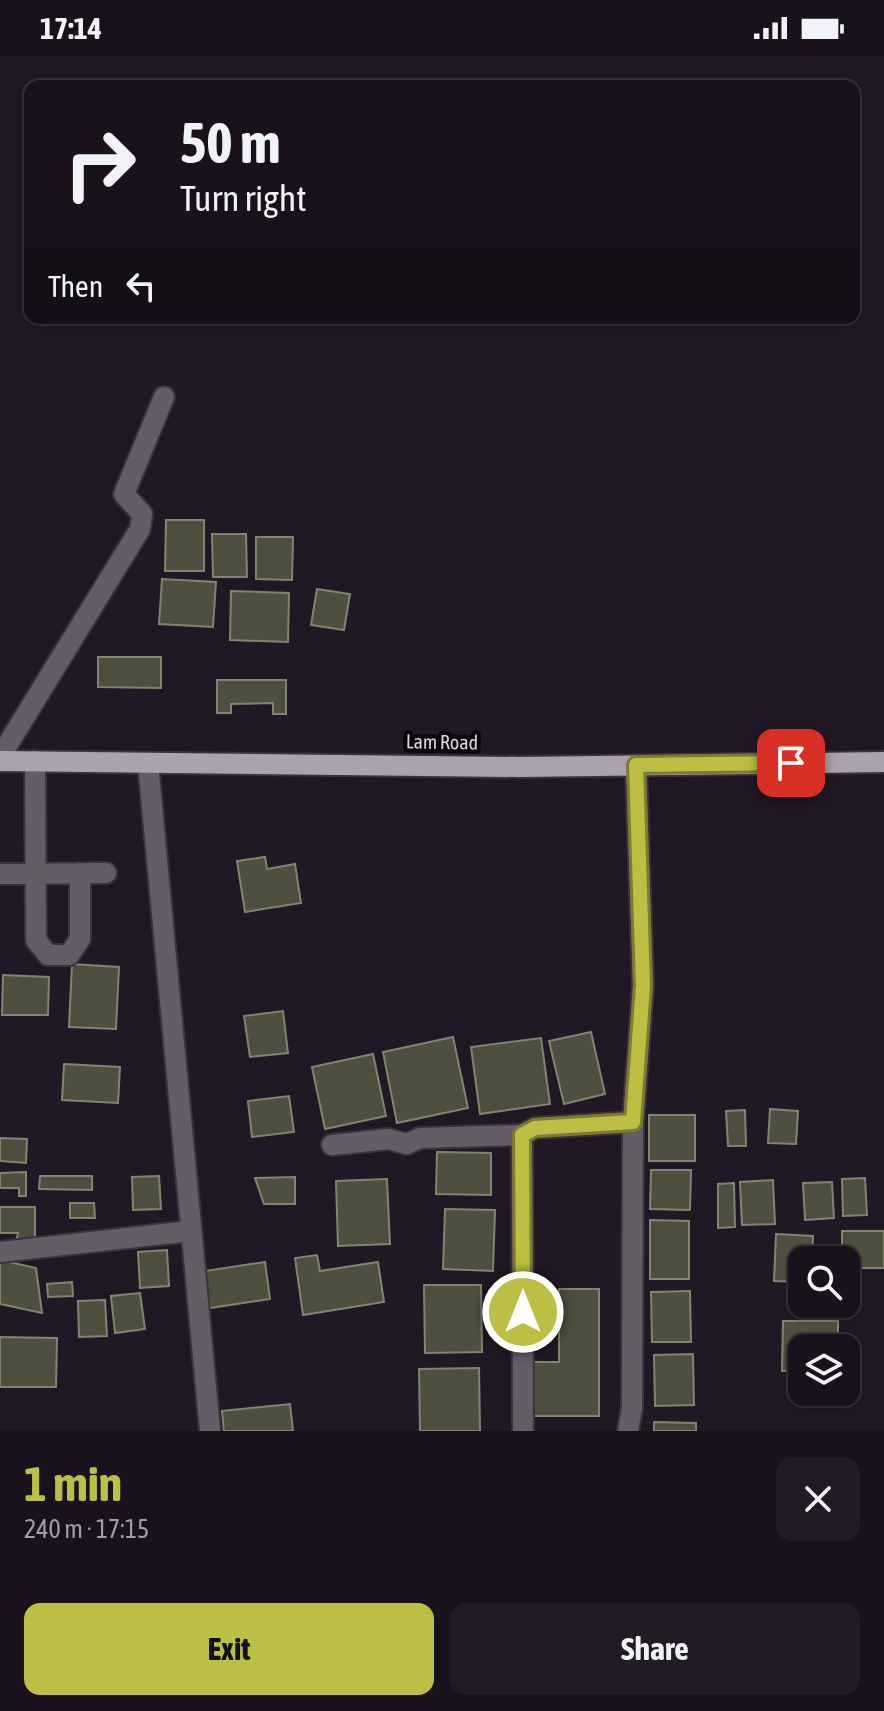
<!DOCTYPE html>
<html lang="en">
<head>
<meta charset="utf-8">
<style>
  :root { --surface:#19121c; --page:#221b25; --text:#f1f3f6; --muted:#9f9ea3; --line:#37323b; --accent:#bbc045 }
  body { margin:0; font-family:"Asap Condensed",sans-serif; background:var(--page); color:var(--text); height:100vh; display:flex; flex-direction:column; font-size:30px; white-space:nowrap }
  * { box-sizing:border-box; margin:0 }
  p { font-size:26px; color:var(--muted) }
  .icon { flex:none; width:44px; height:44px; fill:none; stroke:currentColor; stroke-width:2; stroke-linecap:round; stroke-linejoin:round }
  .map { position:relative; height:1375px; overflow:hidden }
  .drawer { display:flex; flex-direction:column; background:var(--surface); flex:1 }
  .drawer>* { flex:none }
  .top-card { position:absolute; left:24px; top:24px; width:836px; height:244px; border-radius:16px; box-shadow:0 2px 6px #0004,0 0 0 2px var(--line); background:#19121c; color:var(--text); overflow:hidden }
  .buttons { position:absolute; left:788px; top:1190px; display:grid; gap:16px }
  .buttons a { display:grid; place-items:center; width:72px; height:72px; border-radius:16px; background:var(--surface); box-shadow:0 2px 6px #0004,0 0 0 2px var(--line); font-size:40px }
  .pin { position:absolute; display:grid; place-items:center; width:68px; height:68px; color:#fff; margin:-34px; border-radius:16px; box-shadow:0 4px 12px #0006 }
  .me { position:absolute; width:88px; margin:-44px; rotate:0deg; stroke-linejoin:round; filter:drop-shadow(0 0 6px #0008) }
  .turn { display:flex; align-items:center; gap:28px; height:168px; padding:0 24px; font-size:36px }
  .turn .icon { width:104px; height:104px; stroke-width:2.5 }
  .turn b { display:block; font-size:56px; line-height:68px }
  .then { display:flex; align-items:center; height:76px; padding:0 24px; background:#0003; gap:16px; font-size:30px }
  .round { display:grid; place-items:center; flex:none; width:84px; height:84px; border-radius:16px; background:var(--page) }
  .headline { display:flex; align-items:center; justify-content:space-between; height:136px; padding:0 24px }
  h1 { font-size:48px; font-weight:700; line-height:60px; color:var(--accent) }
  .button { display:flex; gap:16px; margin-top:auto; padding:16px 24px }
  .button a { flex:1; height:92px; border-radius:16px; background:var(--accent); color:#111; font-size:32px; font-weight:700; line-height:92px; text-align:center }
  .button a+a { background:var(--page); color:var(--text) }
  .status { display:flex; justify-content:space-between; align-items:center; height:56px; padding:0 40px; background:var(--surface); direction:ltr }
  .status svg { height:22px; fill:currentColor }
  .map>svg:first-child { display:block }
  .building { fill:#4e4f3e; stroke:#828471; stroke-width:2 }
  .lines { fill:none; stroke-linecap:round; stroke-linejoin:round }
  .minor-casing { stroke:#3b323f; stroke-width:24 }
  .major-casing { stroke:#3b323f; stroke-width:24 }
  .minor { stroke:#635e65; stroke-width:20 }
  .major { stroke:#aba2b0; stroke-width:20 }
  .route-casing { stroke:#7a7d2d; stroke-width:20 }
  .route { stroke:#bbc045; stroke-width:14 }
  .labels { text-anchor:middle; stroke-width:8; stroke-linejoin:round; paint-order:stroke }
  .street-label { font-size:20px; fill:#dbd5dd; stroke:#08050a }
</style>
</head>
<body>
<div class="status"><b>17:14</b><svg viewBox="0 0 49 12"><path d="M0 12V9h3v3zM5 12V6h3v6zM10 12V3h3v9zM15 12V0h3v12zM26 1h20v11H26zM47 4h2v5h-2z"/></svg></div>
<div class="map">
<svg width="884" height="1375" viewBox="0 0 884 1375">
  <rect width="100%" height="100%" fill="#211825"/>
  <path class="building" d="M166 464H204V515H165Z
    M212 478H246L247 521H213Z
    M256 481H293L292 524 256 523Z
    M162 523 216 526 213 571 159 568Z
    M317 533 350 538 344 574 311 569Z
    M231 535 289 537 288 586 230 584Z
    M98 601H161V632L98 631Z
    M217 624H286V658H273V647L231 648V657H217Z
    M265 801 267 813 295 808 301 847 245 856 237 805Z
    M72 908 119 911 116 973 69 971Z
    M3 919 49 921 48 959H2Z
    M283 955 288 997 250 1001 244 960Z
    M591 976 605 1038 564 1048 549 985Z
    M453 981 468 1052 397 1067 383 996Z
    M541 982 550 1048 480 1058 471 991Z
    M373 998 386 1060 325 1073 312 1011Z
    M64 1008 120 1011 118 1047 62 1044Z
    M289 1040 294 1076 252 1081 248 1045Z
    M770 1053 798 1055 796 1088 768 1087Z
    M745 1054 746 1090H728L726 1055Z
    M649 1059H695V1105H649Z
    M0 1082 27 1083 26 1107 0 1105Z
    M437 1096 491 1097V1139L436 1138Z
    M651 1114H691L690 1154 650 1153Z
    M26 1116V1140H19V1132H0V1117Z
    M40 1120H92V1134L39 1133Z
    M159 1120 161 1153 133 1154 132 1121Z
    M295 1121V1148H264L255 1122Z
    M865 1122 867 1159 843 1160 842 1123Z
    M387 1123 390 1188 338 1190 336 1125Z
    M773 1124 775 1168 742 1169 740 1126Z
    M832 1126 834 1162 805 1164 803 1127Z
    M734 1127 735 1171 718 1172V1128Z
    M70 1147H94L95 1162H70Z
    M0 1151H35V1186H16L18 1177H0Z
    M445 1153 495 1154 493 1215 443 1213Z
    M650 1164 689 1165V1223H650Z
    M842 1175H884V1212H846V1204H842Z
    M776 1178 813 1180 812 1204H802V1226L774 1225Z
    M167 1194 169 1230 140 1232 138 1196Z
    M317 1199 320 1215 378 1206 384 1246 303 1259 295 1202Z
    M0 1204 36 1212 42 1257 0 1248Z
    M265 1206 270 1243 210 1252 205 1215Z
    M72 1226 73 1240 48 1241 47 1228Z
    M424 1229H481L482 1296 425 1297Z
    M559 1233H599V1360H529V1306H559Z
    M690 1235 691 1286H652L651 1236Z
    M140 1237 145 1273 115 1277 111 1240Z
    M105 1244 107 1280 79 1281 78 1245Z
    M783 1265H838V1292H802V1315H782Z
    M0 1281 57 1282 56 1331H0Z
    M693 1298 694 1349 655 1350 654 1299Z
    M479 1312 480 1375H420L419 1313Z
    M290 1348 293 1375H224L222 1355Z
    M654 1366 696 1367V1375H654Z"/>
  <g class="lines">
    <g class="minor-casing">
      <path id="minor" d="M0 701 140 473 142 458 124 438 164 341
        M35 705 36 884 48 899H69L80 883V817
        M148 707 210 1375
        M0 818 106 817
        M522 1079 523 1375
        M332 1089 388 1083 407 1088 420 1082 522 1079 535 1072 633 1066
        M0 1196 191 1175
        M628 1375 632 1352 633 1066 643 930 636 709"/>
    </g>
    <g class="major-casing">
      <path id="major" d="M0 705 520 711 884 706"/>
    </g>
    <use href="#minor" class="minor"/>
    <use href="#major" class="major"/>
  </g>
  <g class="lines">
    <g class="route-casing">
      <path id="route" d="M523 1256 522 1079 535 1072 633 1066 643 930 636 709 791 707"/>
    </g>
    <use href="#route" class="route"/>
  </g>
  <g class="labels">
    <g class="street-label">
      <text transform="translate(442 686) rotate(1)" y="7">Lam Road</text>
    </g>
  </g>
</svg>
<div class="buttons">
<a><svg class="icon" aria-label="search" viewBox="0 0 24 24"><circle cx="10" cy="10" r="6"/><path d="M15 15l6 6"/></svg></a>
<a><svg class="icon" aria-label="layers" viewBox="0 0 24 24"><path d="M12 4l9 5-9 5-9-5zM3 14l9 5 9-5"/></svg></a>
</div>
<div class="pin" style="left:791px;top:707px;background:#d93025"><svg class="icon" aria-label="arrive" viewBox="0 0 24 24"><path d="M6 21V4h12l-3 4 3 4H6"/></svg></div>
<svg class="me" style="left:523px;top:1256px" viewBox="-20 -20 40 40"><circle r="17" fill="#bbc045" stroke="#fff" stroke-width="3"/><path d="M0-11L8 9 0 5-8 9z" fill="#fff"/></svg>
<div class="top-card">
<div class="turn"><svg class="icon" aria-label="right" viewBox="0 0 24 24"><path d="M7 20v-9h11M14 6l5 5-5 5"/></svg><div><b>50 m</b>Turn right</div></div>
<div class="then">Then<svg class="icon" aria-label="left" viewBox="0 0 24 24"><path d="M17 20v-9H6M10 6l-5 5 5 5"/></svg></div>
</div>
</div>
<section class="drawer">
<div class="headline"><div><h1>1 min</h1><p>240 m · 17:15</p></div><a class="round"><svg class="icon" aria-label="close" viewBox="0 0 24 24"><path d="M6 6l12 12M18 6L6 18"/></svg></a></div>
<div class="button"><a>Exit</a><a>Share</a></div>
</section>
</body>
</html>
